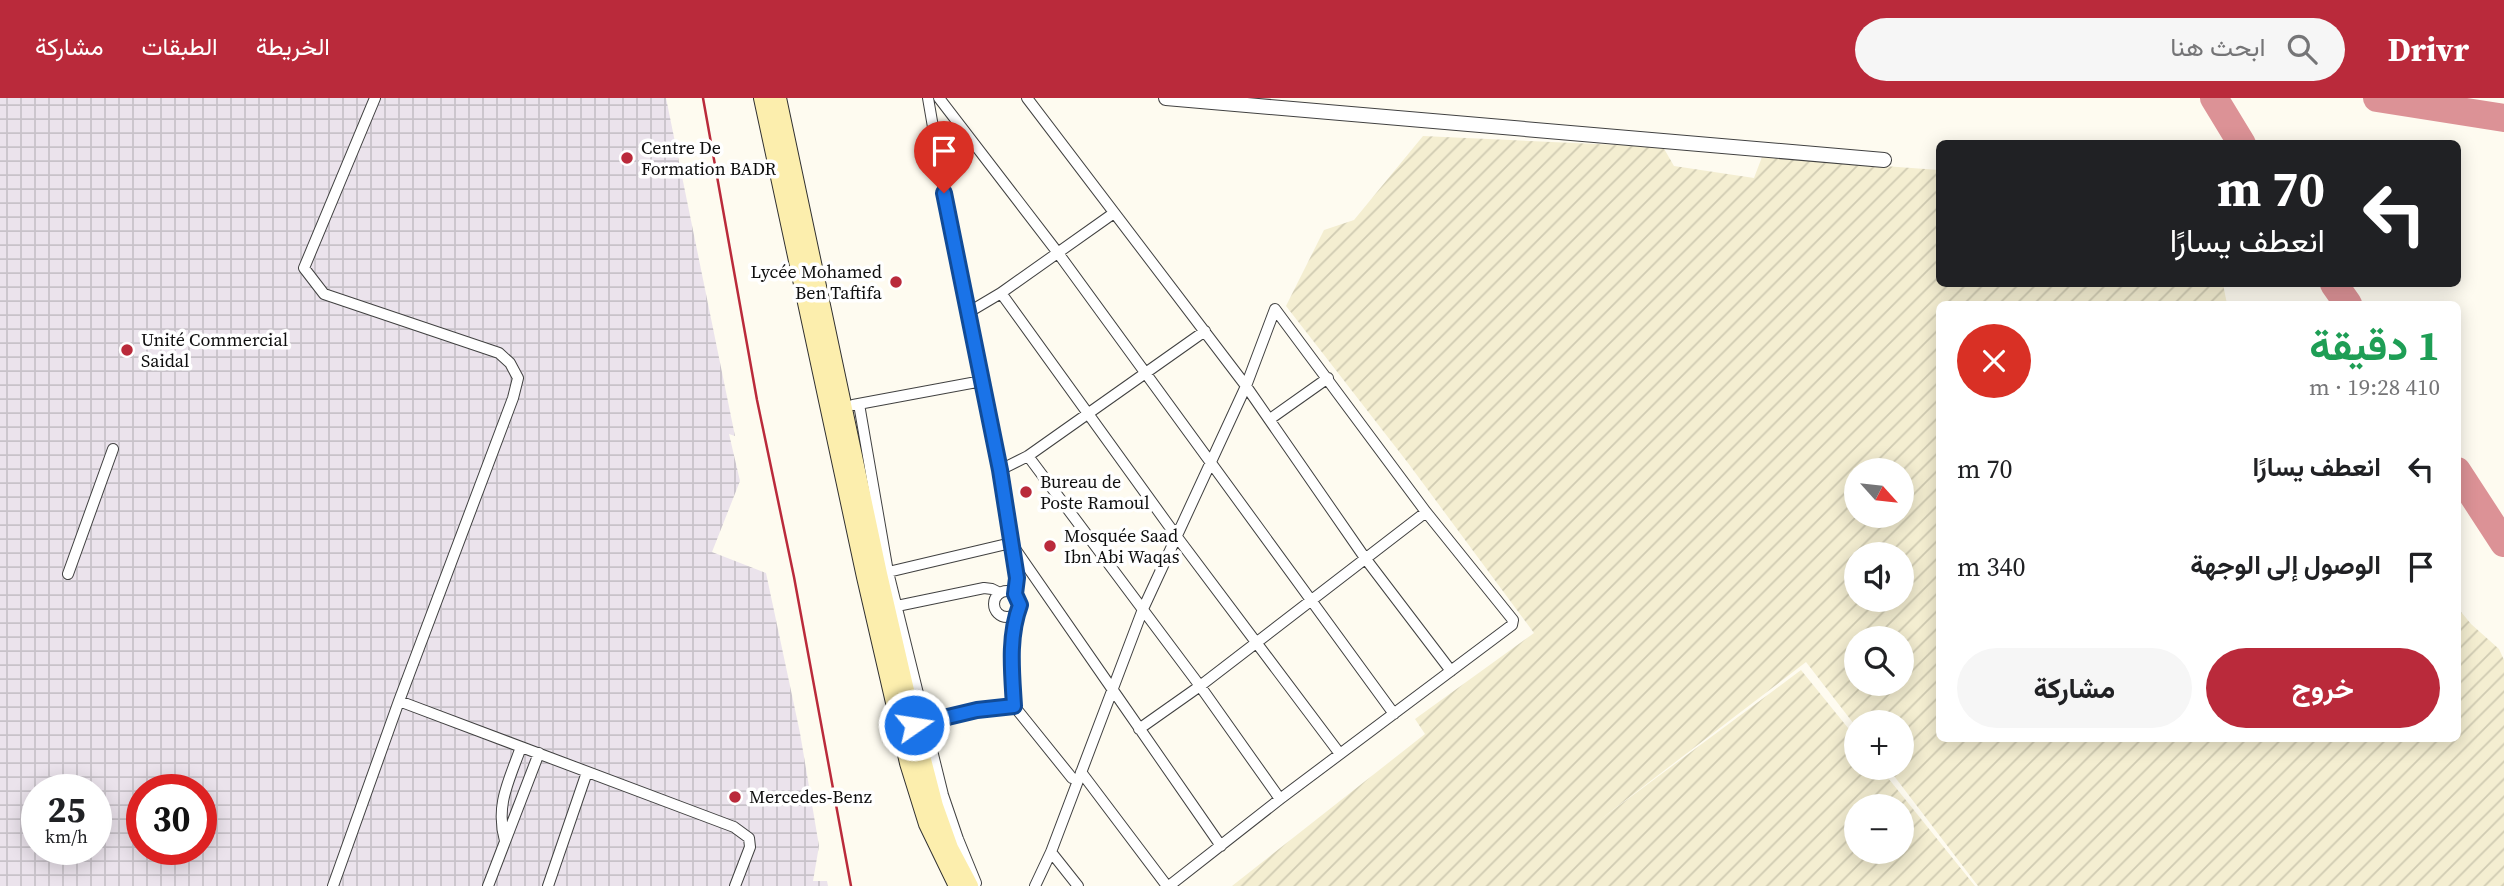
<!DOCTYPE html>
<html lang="ar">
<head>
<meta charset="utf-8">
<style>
  :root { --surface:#fff; --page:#f6f6f6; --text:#202124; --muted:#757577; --accent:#ba2a3b }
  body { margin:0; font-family:"Source Serif 4",Vazirmatn,serif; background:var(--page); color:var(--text); direction:rtl; height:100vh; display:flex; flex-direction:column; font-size:26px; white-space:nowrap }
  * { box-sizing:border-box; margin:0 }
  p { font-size:23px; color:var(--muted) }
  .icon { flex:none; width:38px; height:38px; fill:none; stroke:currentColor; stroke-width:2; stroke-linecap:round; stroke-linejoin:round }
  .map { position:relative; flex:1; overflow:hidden; direction:ltr }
  .panel { position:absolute; left:1936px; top:203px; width:525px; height:441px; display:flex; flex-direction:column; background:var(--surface); border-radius:10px; box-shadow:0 4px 18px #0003; direction:rtl }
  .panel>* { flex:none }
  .top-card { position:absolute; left:1936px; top:42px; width:525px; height:147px; border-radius:10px; box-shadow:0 4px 18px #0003; direction:rtl; background:#202124; color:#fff; overflow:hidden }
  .needle { width:46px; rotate:117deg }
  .buttons { position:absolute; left:1844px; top:360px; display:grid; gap:14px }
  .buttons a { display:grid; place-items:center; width:70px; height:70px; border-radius:50%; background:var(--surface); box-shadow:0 4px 18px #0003; font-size:35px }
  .speed { position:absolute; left:21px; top:676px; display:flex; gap:14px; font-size:35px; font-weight:700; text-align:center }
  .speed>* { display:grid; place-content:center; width:91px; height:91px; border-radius:50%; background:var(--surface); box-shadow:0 4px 18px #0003; line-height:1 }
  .speed small { font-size:18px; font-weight:400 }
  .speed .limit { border:10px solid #d22; background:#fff; color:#111 }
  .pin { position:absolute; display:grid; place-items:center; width:60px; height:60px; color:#fff; margin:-72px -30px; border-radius:50% 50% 50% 0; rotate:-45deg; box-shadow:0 0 7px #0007 }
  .pin .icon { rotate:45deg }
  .me { position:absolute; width:77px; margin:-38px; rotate:77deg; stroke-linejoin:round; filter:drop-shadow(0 0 5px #0008) }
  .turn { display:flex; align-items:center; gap:24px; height:147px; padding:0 21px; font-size:32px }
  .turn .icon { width:91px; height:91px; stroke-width:2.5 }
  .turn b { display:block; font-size:49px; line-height:60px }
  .round { display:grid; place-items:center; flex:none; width:74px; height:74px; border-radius:37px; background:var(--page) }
  .head { display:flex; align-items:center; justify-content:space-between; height:119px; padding:0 21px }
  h1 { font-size:42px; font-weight:700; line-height:52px; color:#1e9e55 }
  .action { display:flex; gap:14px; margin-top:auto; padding:14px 21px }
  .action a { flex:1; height:80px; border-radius:42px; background:var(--accent); color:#fff; font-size:28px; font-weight:700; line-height:80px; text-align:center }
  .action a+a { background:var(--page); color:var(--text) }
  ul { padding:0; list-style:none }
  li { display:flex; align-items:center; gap:21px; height:98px; padding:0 21px }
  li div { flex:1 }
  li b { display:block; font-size:26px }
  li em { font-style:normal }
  header { display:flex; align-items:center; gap:42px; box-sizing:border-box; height:98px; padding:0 35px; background:var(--accent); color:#fff }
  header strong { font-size:33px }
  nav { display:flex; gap:38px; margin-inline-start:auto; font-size:24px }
  .search { width:490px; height:63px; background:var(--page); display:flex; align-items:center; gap:18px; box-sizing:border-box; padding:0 24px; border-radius:38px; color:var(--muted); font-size:26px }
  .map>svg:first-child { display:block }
  .industrial { fill:url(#industrial-grid); fill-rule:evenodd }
  .farmland { fill:url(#farmland-furrows); fill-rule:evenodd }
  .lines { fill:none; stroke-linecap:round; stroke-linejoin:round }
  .taxiway { stroke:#dc9296; stroke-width:28 }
  .minor-casing { stroke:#414141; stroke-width:12 }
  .tertiary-casing { stroke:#414141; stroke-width:16 }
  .secondary-casing { stroke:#303030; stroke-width:18 }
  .minor { stroke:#fff; stroke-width:10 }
  .tertiary { stroke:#fff; stroke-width:14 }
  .secondary { stroke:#fceead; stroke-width:16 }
  .rail { stroke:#ba2a3b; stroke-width:2.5 }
  .route-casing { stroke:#114b97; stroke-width:18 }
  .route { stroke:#1a73e8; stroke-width:12 }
  .poi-dot { fill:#ba2a3b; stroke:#fff; stroke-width:2.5 }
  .labels { text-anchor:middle; stroke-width:7; stroke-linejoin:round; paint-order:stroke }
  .poi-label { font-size:18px; fill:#0e0e0e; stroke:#fff; text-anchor:start }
</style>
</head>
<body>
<header>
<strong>Drivr</strong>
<div class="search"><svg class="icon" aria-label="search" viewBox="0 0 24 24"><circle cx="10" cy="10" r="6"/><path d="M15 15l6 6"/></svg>ابحث هنا</div>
<nav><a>الخريطة</a><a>الطبقات</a><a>مشاركة</a></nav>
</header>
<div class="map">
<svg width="2504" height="788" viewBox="0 0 2504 788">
  <defs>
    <pattern id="industrial-grid" width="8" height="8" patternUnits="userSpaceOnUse" patternTransform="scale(1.75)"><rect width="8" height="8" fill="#ebe3ec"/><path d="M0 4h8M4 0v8" fill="none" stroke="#c8c2c9"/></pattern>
    <pattern id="farmland-furrows" width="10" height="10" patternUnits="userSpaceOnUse" patternTransform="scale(1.75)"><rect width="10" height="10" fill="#f4eed1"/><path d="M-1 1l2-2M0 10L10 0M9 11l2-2" fill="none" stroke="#d0cbb2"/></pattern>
  </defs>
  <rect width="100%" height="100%" fill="#fefbf0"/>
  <path class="industrial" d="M0 0H666L735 338 729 336 740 383 712 454 766 475 800 635 819 748 813 783H827L828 788H0ZM37 691H96V751H37ZM142 691H201V751H142Z"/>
  <path class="farmland" d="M1423 38 1663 49 1674 68 1754 80 1762 59 1939 72V186H2223L2227 206H1939V640H2457V509L2471 526 2499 551 2504 562V788H1978L1888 670H1902V625H1857V630L1806 564 1597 724 1801 572 1857 641V670H1880L1975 788H1232L1425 636 1415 621 1534 535 1408 365 1286 208 1324 132 1354 122ZM1857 373H1902V418H1857ZM1857 457H1902V502H1857ZM1857 541H1902V586H1857ZM1857 709H1902V754H1857Z"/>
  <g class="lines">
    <path class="taxiway" d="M2214 0 2242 46
      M2377 0 2504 20
      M2334 186 2348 206
      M2457 373 2504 445"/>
    <g class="minor-casing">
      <path id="minor" d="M928 0 950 128 982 283
        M939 0 1058 155 1394 616
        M1027 0 1246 288 1365 460 1451 573
        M1001 195 1177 439 1340 656
        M969 214 1001 195 1114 115
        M859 306 888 474 925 624 943 697 958 741 976 785
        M853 307 982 283 1000 372 1017 480 1015 496
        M1270 321 1328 280
        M1028 358 1200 588 1280 701
        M1000 372 1028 358 1205 233
        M1011 445C1082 546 1150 647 1221 748
        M884 475 1011 445
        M68 476 113 351
        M994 506a13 13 0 1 1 26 0a13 13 0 1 1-26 0Z
        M897 508 984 490 992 491 1000 495
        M1017 514 1011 556 1014 608 1072 680
        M399 603 734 729 749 740 750 749 735 788
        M921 625 969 614 1014 608
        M1139 631 1200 588 1426 414
        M1081 674 1167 788
        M505 743C495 707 509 683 521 649
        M1051 754 1078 788
        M333 788 399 603 513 300 518 280 510 265 499 255 324 196 304 170 375 0
        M488 788 539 655
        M548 788 587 674
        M1035 788 1051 754 1143 511 1246 288 1275 211 1426 414 1513 522 1512 527 1280 701 1169 788"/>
    </g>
    <g class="tertiary-casing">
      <path id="tertiary" d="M1166 0 1884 62"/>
    </g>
    <g class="secondary-casing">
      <path id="secondary" d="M762 0 865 479 908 665 927 726 957 788
        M778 0 879 476 914 627 935 708 950 750 970 788"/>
    </g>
    <use href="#minor" class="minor"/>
    <use href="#tertiary" class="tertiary"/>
    <use href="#secondary" class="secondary"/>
    <path class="rail" d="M703 0 757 302 794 479 851 788"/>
  </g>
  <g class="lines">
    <g class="route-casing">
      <path id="route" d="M914 627 977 612 1014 608C1012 574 1008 539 1020 507L1015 496 1017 480 1000 372 944 95"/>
    </g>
    <use href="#route" class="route"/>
  </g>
  <g class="poi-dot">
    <circle cx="627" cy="60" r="7"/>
    <circle cx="896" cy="184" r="7"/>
    <circle cx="127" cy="252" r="7"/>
    <circle cx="1026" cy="394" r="7"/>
    <circle cx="1050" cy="448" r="7"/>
    <circle cx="735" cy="699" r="7"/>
  </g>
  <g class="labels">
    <g class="poi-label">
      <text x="641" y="56">Centre De<tspan x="641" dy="21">Formation BADR</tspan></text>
      <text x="882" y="180" text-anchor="end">Lycée Mohamed<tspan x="882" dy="21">Ben Taftifa</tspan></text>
      <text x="141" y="248">Unité Commercial<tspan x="141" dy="21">Saidal</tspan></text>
      <text x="1040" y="390">Bureau de<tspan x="1040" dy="21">Poste Ramoul</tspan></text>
      <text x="1064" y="444">Mosquée Saad<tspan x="1064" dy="21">Ibn Abi Waqas</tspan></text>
      <text x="749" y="705">Mercedes-Benz</text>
    </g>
  </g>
</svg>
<div class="buttons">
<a><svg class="needle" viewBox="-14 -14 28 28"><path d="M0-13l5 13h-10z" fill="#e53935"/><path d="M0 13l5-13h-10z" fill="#757577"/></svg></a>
<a><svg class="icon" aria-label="sound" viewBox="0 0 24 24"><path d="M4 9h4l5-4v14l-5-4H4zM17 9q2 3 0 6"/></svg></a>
<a><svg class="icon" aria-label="search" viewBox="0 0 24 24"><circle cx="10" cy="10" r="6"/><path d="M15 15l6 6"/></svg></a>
<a>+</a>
<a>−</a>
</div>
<div class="speed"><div>25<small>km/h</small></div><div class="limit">30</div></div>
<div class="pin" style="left:944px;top:95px;background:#d93025"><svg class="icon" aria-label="arrive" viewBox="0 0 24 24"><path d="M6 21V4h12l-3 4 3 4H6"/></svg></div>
<svg class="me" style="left:914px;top:627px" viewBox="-20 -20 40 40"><circle r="17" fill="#1a73e8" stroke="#fff" stroke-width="3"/><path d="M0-11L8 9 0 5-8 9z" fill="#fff"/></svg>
<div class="top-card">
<div class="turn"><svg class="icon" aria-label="left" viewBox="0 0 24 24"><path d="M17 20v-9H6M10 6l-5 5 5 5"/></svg><div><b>70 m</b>انعطف يسارًا</div></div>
</div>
<section class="panel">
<div class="head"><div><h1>1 دقيقة</h1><p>410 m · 19:28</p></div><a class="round" style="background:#d93025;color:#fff"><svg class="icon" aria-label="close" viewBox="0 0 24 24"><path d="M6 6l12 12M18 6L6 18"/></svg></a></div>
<ul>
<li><svg class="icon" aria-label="left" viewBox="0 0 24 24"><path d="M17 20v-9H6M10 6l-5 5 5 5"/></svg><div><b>انعطف يسارًا</b></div><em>70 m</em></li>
<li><svg class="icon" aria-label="arrive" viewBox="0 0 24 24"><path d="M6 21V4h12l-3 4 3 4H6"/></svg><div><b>الوصول إلى الوجهة</b></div><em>340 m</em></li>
</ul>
<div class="action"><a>خروج</a><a>مشاركة</a></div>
</section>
</div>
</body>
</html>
